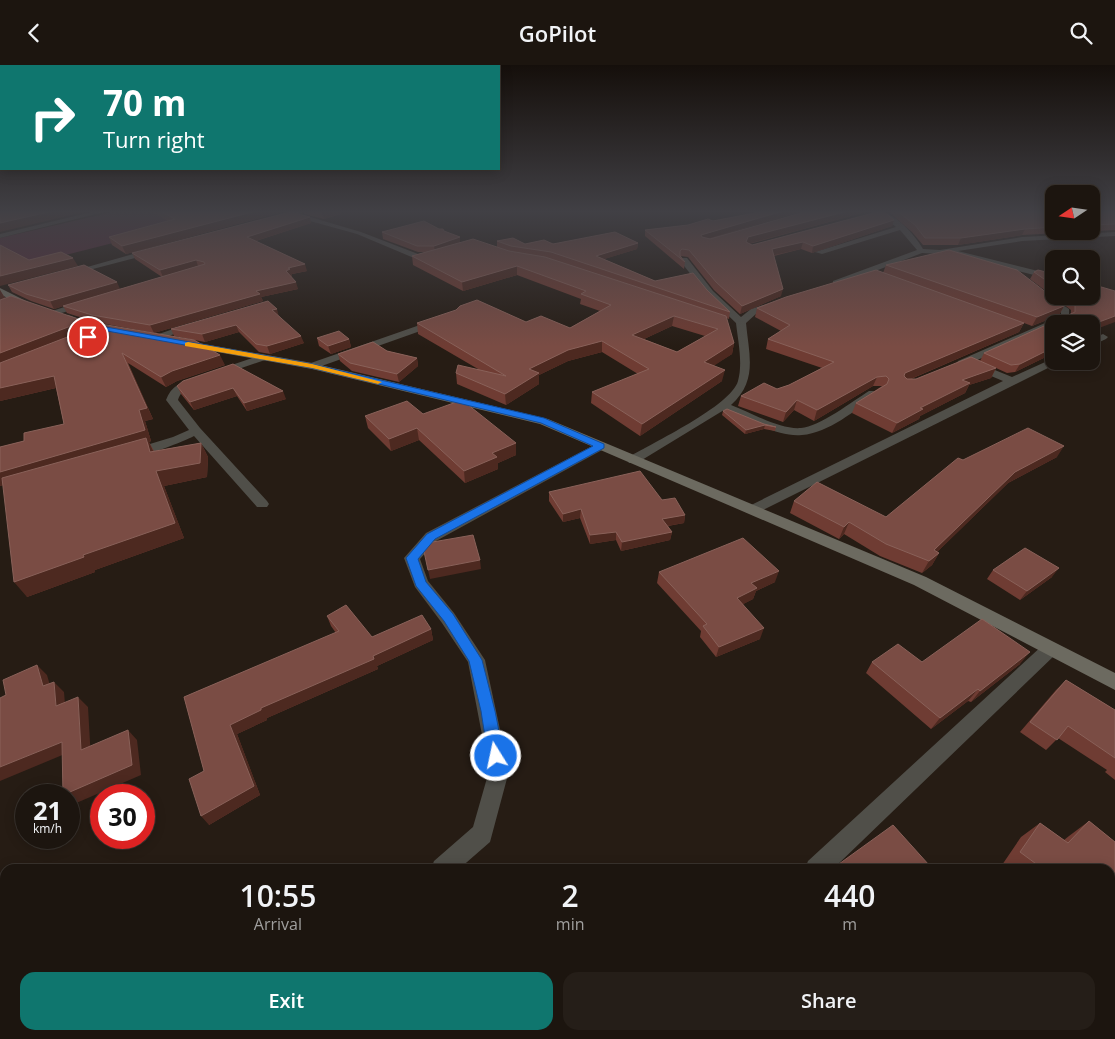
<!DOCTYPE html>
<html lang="en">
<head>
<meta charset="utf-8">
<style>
  :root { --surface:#1c150f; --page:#251e18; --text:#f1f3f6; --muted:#a09f9e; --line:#3a342f; --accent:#0f766e }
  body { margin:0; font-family:"Open Sans",sans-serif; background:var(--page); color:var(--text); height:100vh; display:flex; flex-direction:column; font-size:19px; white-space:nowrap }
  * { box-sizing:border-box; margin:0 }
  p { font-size:16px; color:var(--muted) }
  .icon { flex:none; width:28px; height:28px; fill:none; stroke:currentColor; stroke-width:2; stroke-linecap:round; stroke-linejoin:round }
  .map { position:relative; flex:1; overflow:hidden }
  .sheet { position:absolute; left:0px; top:799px; width:1115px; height:176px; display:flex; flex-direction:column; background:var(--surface); border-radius:15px 15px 0 0; box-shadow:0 2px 12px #0003,0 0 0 1px var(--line) }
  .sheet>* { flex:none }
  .hud { position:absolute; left:0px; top:0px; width:500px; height:105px; box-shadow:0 2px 12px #0003,0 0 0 1px var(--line); background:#0f766e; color:#fff; overflow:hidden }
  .needle { width:32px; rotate:257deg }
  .controls { position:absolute; left:1045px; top:120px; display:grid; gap:10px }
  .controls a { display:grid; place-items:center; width:55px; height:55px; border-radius:10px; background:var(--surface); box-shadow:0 2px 12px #0003,0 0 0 1px var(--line); font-size:25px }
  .speed { position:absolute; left:15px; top:719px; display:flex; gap:10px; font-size:25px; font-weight:700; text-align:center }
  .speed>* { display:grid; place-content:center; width:65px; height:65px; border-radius:50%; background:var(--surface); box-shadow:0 2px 12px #0003,0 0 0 1px var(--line); line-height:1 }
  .speed small { font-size:12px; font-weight:400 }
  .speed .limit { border:8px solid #d22; background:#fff; color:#111 }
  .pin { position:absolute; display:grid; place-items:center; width:42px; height:42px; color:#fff; margin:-21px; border:2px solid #fff; border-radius:50%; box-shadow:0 1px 5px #0007 }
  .me { position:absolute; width:55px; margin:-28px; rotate:350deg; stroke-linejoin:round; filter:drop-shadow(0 0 4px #0008) }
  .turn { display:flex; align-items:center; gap:18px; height:105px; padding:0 20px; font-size:22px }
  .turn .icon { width:65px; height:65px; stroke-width:2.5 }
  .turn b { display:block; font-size:35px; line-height:42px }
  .eta { display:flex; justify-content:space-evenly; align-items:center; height:85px; text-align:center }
  .eta b { font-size:30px; font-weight:600; line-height:35px }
  .action { display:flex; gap:10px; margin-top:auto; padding:10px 20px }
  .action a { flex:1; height:58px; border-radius:15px; background:var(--accent); color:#fff; font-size:20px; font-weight:600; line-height:58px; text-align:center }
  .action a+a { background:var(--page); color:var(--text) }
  header { display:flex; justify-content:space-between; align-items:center; height:65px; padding:0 20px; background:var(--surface); font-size:22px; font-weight:600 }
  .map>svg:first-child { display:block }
  .green { fill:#562b3a }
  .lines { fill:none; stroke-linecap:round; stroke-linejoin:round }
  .street { fill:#504f49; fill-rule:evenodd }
  .secondary { fill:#6c6a60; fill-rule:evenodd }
  .wall { fill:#6f3c33; fill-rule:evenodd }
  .shaded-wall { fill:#4d2920 }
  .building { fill:#7a4c44; stroke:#896159; fill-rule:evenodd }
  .route { fill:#1a73e8; stroke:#114b97 }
  .slow { fill:#f59e0b }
</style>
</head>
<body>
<header><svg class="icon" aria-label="back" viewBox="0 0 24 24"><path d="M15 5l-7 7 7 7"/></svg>GoPilot<svg class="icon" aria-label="search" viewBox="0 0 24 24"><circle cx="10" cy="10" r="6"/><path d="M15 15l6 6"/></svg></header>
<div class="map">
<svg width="1115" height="974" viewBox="0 0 1115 974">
  <rect width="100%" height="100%" fill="#261c14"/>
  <path class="green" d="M117 146H157L188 159 30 199 0 186V173Z"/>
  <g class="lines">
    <path class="street" d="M96 146H108L0 173V169Z
      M295 146H305L300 149 361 167 418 189 435 190 439 192 435 194 414 193 357 169 292 151 275 156 272 154Z
      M877 146C894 146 915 170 923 184L940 185 1022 172 1115 167V171L1022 176 958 186 1054 210V215L953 190V187L940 189 922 188 839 220H833V216L917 185 900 165 822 189 815 187 896 162Z
      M151 184 155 186 154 188 70 210 66 208Z
      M681 193H687L713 226 741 252 751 244 776 236 780 239 757 248 746 258C749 290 758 316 731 340 750 347 780 365 801 363 819 362 853 336 869 326H877L879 328 877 330C855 345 829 368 802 370 779 373 745 353 724 345L637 398H629L627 395 629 392C652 378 731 341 738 316 743 298 738 276 736 258L707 230 681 197Z
      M1046 228 1069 244V254L1054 259V261L966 300H958L957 298 958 296 1061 251V247L1042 231Z
      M83 236 87 239 86 241 51 251 46 248Z
      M437 254 440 255V259L316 303 312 304 307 301 308 299Z
      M191 258 194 259V263L152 276 147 273Z
      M1103 269 1108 272 1106 274 1091 281V274Z
      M261 290 265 291V295L218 311 213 308 214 306Z
      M1054 293V296H1059L1058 298 757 448H747L745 445 747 442 1003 316 972 303 971 301 972 299H980L1012 312Z
      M196 313 201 316C193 323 182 322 178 335L200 363 267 436 269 439 267 442H257L194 371C182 377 141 394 130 391L128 388 130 385 173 372 189 365 166 335C171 321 182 316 196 313Z
      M600 377 604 378 606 381 604 384 436 476 420 494 428 516 454 548 485 595 509 706 490 777 459 804H431L434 796 473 762 489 706 468 597 442 558 415 522 404 493 426 468Z
      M1050 577 1056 579 1059 584 1056 589 833 804H805L808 796 1044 579Z
      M166 970H198L196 974H164Z
      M623 970H653L651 974H621Z
      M776 970H805L807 974H778Z"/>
    <path class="secondary" d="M0 223 30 238 31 240 27 243 24 242 0 229Z
      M68 250 95 259 116 263 118 265 113 268 90 264 65 255 63 253Z
      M187 276 312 298 548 354 926 512 1115 608V625L914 520 540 359 312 304 184 281 182 279Z"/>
  </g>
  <path class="wall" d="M150 146H286L126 189 112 180 109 172 168 156Z
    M304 146H340L341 149 324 154 304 149Z
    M759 146H803L709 174 808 146H869L749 179 752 180 894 155 892 161 812 188 801 184 774 191 781 231 740 249 714 225 688 192 681 191 685 197 684 204 645 171V165L688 160 761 147Z
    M891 146H1054V166H1091V146H1115V165L1022 170 958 180H923L912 167 890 148Z
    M310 152 311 158 256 176 307 206 292 209V211L291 212 298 224 261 232 263 236 154 268 95 257 67 248 63 241 54 244 31 236 12 227 8 220 120 224 162 212 135 194 132 188Z
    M382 167 460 172V178L497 182V176L525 179 638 178 637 184 604 194 655 216 707 225 730 247 729 254 726 253 734 278 732 289 714 300 722 316 640 371 591 338 592 327 638 309 602 287 568 296 539 310V319L506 340 457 319 456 308 478 304 418 269 417 258 526 257 570 263 600 246 580 239 581 234 517 210 463 226 413 200 412 191 425 187H418L383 174ZM672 261 705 271 677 287 644 274Z
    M886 200 1064 241 1059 250 1032 261 1024 258 1019 267 911 314H916L980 296 984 288 1071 249V245L1030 214 1034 207 1054 209V231H1091L1115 226 1054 259V288L1015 307 1007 308 996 303 991 313 969 320 965 328 920 351 919 354 892 368 852 348 856 338 882 321H873L814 356 794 345 783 357 738 341 741 331 777 324 789 320 822 303 766 284 768 274 781 266 755 252 757 243 883 208Z
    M0 225 5 233 84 256 88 264 225 300 177 316 166 322 128 298 153 354 145 356 151 376 149 377 154 386 201 378 208 392 207 412 164 421 184 473 95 505V507L27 532 3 420 0 421V382L24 376 64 359 56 323 0 336Z
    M279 251 304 278 270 289 259 287 239 267 205 277 174 271 171 264Z
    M317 273 349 274 351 282 331 289 319 281Z
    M387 286 417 293 418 301 399 317 352 306 340 296 338 289Z
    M233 299 286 334 247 346 237 331 194 345 181 329 177 321Z
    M723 346 764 359 776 362 775 366 764 364 745 369 722 350Z
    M423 349 516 378V390L498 398V404L465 418 419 375 391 386 368 363 365 351Z
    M1057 392 1008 418 937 487 939 488 932 500 922 508 880 491 844 469 839 474 790 448 794 436 886 452 963 395Z
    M549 427 662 435 685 450 684 458 668 461 672 467 670 475 621 486 616 475 590 479 580 453 563 457 549 436Z
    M993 505 1052 512 1020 535 987 514Z
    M659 507 775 517 756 526 753 534 743 539 760 574 716 592 700 572 701 566 657 518Z
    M327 551 372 572 431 564 433 575 377 601 378 604 267 653V655L237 669 260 730 209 760 204 706 184 632 336 568 331 561Z
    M872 597H922L1020 599 971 637 968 636 931 664 866 608Z
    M1066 615 1115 645V715L1105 707 1107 705 1058 673 1046 685 1020 667 1056 625Z
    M1089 756 1115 777V974H811L808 970H1110V804H1006L1002 800 1021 772 1040 758 1064 775 1069 771Z
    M693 970H780L782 974H695Z"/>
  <path class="shaded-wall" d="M53 146H88L0 167V158Z
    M256 146H286L126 189 122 181Z
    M324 146H340L341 149 324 154 322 147Z
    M783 146H803L700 176 701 170Z
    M848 146H869L747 179 746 177 748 172Z
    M310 152 311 158 249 178 247 172Z
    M894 155 892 161 812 188 813 181Z
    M1025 164 1022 170 958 180 961 173Z
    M460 172V179L435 187 434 181Z
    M803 177 801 184 770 191 772 184Z
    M638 178 637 184 595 197 596 191Z
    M73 193 78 201 0 221V211Z
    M196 195 198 201 163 212 160 205Z
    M305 199 307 206 292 209V211L288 212 286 206 288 203Z
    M517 201V210L463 226 462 217Z
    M117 217 120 224 54 244 50 236Z
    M296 217 298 224 261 232 263 236 154 268 150 260 256 226Z
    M783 224 781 231 740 249 742 241Z
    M0 225 6 235 0 237Z
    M1064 241 1059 250 1032 261 1037 252Z
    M277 244 279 252 272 245Z
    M674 251 672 261 631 280 632 270Z
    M1115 251V257L1091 266V260Z
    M84 256 89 266 0 301V288Z
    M1024 258 1019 267 901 318 905 308Z
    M236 260 239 267 205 277 202 269Z
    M301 271 304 278 270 289 267 281Z
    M349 274 351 282 331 289 328 281Z
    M602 276V287L568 296 539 310V319L506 340 505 329 529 304 568 285Z
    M734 278 732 289 703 308 704 297Z
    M1054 282V288L1015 307 1020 299Z
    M122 288 153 354 145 356 151 376 149 377 154 388 150 387 148 377 0 421V407L145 365Z
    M220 290 225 300 177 316 166 322 161 312 172 306Z
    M417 293 418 301 399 317 397 309Z
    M996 303 991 313 969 320 965 328 920 351 919 354 892 368 897 358 962 315Z
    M725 305 722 316 640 371 642 359Z
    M54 311 60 322 0 336V323Z
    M877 312 873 321 814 356 817 345Z
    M233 323 237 331 194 345 190 337Z
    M283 326 286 334 247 346 244 338Z
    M797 335 794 345 783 357 786 347Z
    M765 360 764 364 745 369 746 365Z
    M417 363 419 375 391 386 389 374Z
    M201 378 208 392 207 412 164 421 184 473 95 505V507L27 532 14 517 83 490 156 406Z
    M516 378V390L498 398V404L465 418 464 406 492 388Z
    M1064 381 1057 392 1008 418 927 497 934 485 1015 407Z
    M581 444 580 453 563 457V449Z
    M685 450 684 458 661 462 662 454Z
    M849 457 844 469 839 474 844 462Z
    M616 467V475L590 479V470Z
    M672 467 670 475 621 486 622 477Z
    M939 488 932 500 922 508 929 496Z
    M480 495 481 504 430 514 428 505Z
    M1059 503 1052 512 1020 535 1027 526Z
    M779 506 775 517 756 526 753 534 734 544 737 533 751 518Z
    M764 563 760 574 716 592 719 582Z
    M431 564 433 575 377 601 378 604 267 653V655L237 669 260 730 209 760 201 751 230 660 261 643Z
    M1030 587 1020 599 971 637 980 626Z
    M37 600 47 610 53 631 43 621Z
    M54 617 64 627 66 651 56 641Z
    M978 624 968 636 931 664 940 653Z
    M78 632 88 642 91 695 81 685Z
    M128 665 137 675 141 710 74 739 69 735V730H63Z
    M62 677 72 686 0 716V702Z
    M36 970H55V974H36Z
    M304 970H312L313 974H305Z"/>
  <path class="building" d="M0 146H53L0 158Z
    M160 146H256L122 181 109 172 175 154Z
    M765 146H783L701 170 702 172 710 174 808 146H848L748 172 746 177 752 180 881 146H883L894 155 813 181 803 177 772 184 783 224 742 241 716 217 689 185 682 184 680 186V191L685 197 645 165 688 160 708 154 713 156Z
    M897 146H1054V162L1025 164 961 173H925L915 160Z
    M1091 146H1115V159L1091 160Z
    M290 147 310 152 247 172 305 199 288 203 290 204 286 206 296 217 256 226 260 229 150 260 92 250 63 241 205 199 204 197 196 195 160 205 132 188Z
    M424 156 439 164H443L444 166 460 172 434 181H417L382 167Z
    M615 167 638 178 596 191 655 216 693 208 707 225 730 247 551 187 511 181 497 176 513 173 525 179 544 175 553 179Z
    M473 174 509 186 545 192 726 251 734 278 704 297 725 305 642 359 592 327 649 304 602 276 568 285 529 304 539 308 505 329 456 308 458 300 506 311 417 258 456 245 460 241 477 235 526 257 541 251 570 263 611 240 581 229 586 226 517 201 462 217 412 191ZM674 251 718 264 677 287 632 270Z
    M0 180 29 195 61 187 73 193 0 211Z
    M949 185 1017 205 1064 241 1037 252 886 200Z
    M84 200 117 217 50 236 26 229 8 220Z
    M876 205 1024 258 905 308 904 311 907 314H916L971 292 996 303 962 315 970 318 920 343 923 344 897 358 856 338 887 319 889 314 886 311 877 312 817 345 797 335 786 347 741 331 764 318 777 324 789 320 834 297 768 274 790 260 757 243 786 232Z
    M1038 205 1054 209V221L1034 207Z
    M1091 219 1115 226V251L1091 260V259H1054V282L1020 299 1011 300 984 288 1075 247V237L1067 231H1091Z
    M11 231 84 256 0 288V235Z
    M268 236 277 244 272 245 301 271 267 281 256 279 236 260 202 269 171 264Z
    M101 259 194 275 220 290 172 306 161 312 122 288 147 343 139 345 145 365 0 407V382L24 376V368L64 359 54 311 0 323V298Z
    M339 266 349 274 328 281 317 273Z
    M373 277 387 286 417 293 397 309 350 298 338 289Z
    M233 299 283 326 244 338 233 323 190 337 177 321 183 316Z
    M462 335 516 378 492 388 497 392 464 406 417 363 389 374 365 351 407 336 423 349Z
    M727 344 764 359 776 362 765 360 746 365 723 346Z
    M1028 363 1064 381 1015 407 934 485 939 488 929 496 886 479 849 457 844 462 794 436 817 417 886 452 958 393 963 395Z
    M146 373 150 387 201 378 200 398 156 406 175 458 83 490 84 492 14 517 2 413Z
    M640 406 662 435 675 433 685 450 662 454 672 467 622 477 616 467 590 470 581 444 563 449 549 427Z
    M473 470 480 495 428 505 423 482 427 478Z
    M743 473 779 506 751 518 757 523 737 533 764 563 719 582 703 561 707 559 659 507Z
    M1025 483 1059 503 1027 526 993 505Z
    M346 540 372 572 422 550 431 564 373 591 374 594 261 643V645L230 660 254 721 201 751 189 714 204 706 184 632 339 566 327 551Z
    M982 554 1030 587 980 626 978 624 940 653 872 597 898 579 922 597Z
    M37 600 43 621 54 617 56 641 78 632 81 685 128 665 132 700 63 730 62 677 0 702V633L6 630 3 615Z
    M1066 615 1115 645V693L1068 661 1057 675 1030 657Z
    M1089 756 1115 777V974H821L826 970H1110V804H1043L1020 787 1040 758 1068 778Z
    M893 760 929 800 924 804H832Z
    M5 928V970H36V974H0V930Z
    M240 970H304L305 974H241Z
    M704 970H780L782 974H706Z"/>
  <linearGradient id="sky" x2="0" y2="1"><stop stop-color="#150f0b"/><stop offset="0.52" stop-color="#414045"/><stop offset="1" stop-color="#414045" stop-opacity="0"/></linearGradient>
  <rect width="1115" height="282" fill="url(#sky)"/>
  <path class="route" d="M106 262 312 299 544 353 604 379V383L435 474 418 494 426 517 453 549 482 595 495 646 504 691 501 696 496 698 491 696 488 691 481 646 469 596 444 556 416 521 406 493 427 469 593 381 541 358 312 303 107 266 88 274 85 272Z"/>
  <path class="slow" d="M188 277 312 299 382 317 378 319 312 303 185 281V278Z"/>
</svg>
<div class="controls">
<a><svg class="needle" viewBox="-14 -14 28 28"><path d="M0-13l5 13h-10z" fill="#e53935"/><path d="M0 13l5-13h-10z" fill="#a09f9e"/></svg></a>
<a><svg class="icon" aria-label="search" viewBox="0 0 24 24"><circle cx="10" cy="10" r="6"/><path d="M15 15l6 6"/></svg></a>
<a><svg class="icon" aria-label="layers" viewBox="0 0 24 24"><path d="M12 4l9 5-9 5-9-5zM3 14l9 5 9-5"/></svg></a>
</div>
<div class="speed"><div>21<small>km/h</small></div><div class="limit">30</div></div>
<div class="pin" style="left:88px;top:272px;background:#d93025"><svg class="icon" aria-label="arrive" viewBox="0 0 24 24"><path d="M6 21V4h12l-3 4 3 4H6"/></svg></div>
<svg class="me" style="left:496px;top:691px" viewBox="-20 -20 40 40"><circle r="17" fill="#1a73e8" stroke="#fff" stroke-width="3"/><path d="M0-11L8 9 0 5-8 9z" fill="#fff"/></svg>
<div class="hud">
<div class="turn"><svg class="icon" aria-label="right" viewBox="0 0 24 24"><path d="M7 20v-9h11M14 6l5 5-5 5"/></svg><div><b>70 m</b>Turn right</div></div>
</div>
<section class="sheet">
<div class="eta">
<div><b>10:55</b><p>Arrival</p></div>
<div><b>2</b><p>min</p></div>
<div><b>440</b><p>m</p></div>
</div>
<div class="action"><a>Exit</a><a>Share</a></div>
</section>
</div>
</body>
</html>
